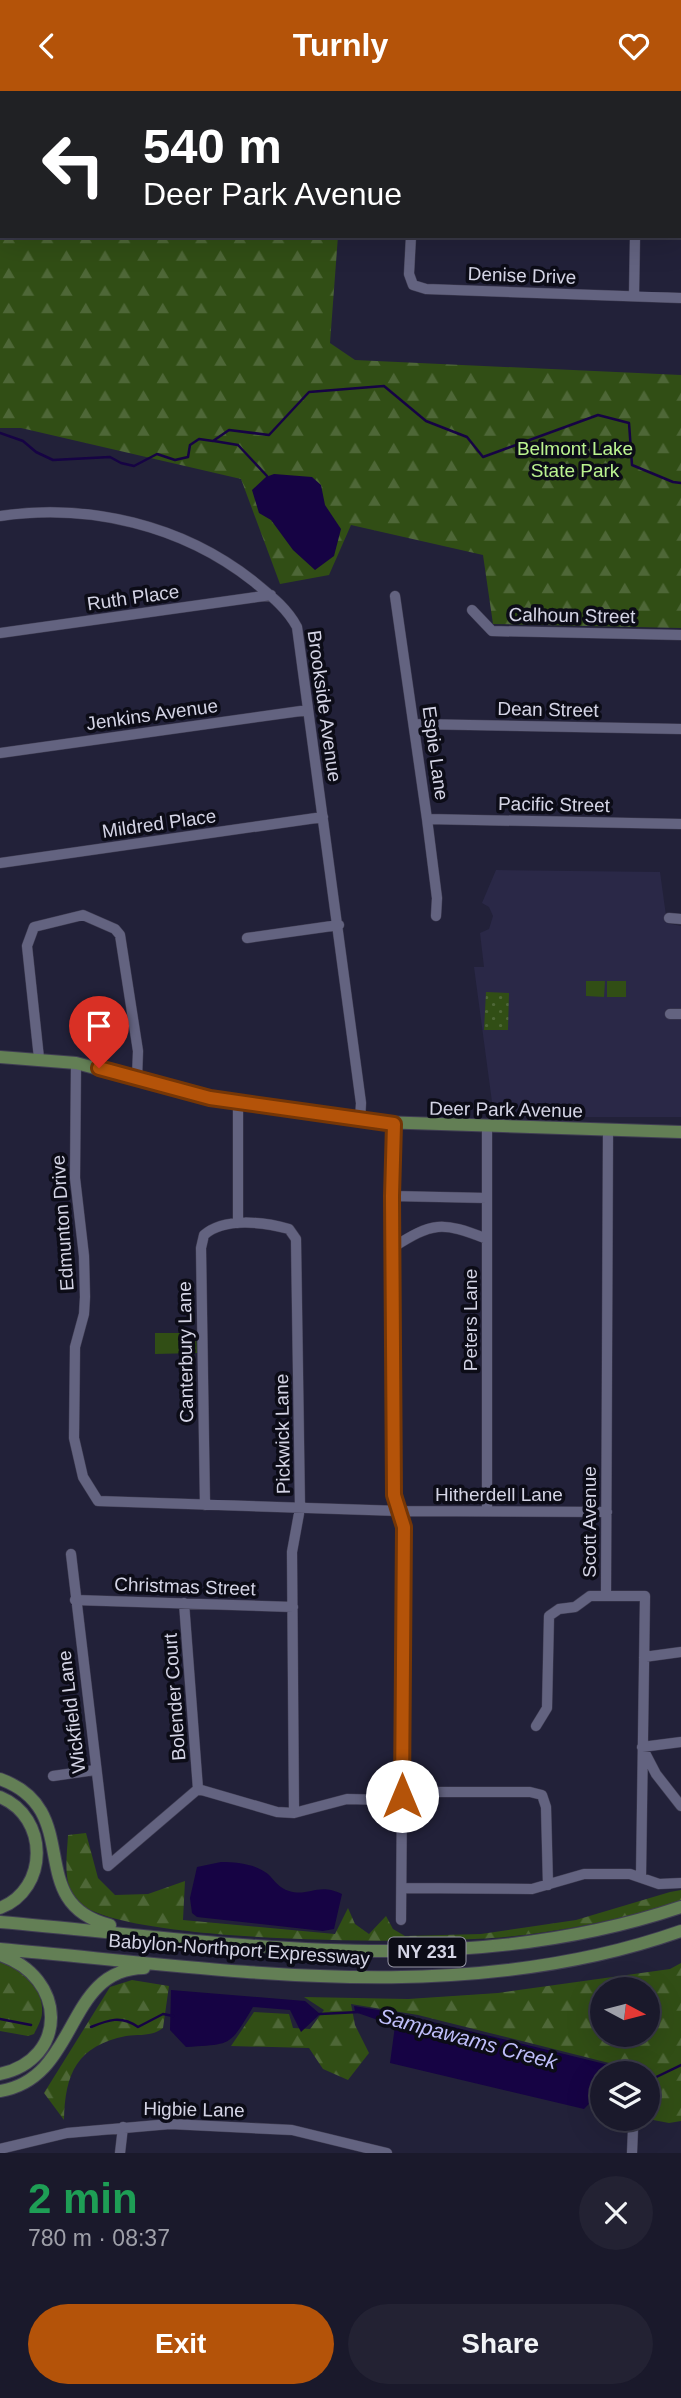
<!DOCTYPE html>
<html lang="en">
<head>
<meta charset="utf-8">
<style>
  :root { --surface:#1a192b; --page:#232233; --text:#f1f3f6; --muted:#9fa0a9; --line:#383847; --accent:#b45309 }
  body { margin:0; font-family:Arial,sans-serif; background:var(--page); color:var(--text); height:100vh; display:flex; flex-direction:column; font-size:26px; white-space:nowrap }
  * { box-sizing:border-box; margin:0 }
  p { font-size:23px; color:var(--muted) }
  .icon { flex:none; width:38px; height:38px; fill:none; stroke:currentColor; stroke-width:2; stroke-linecap:round; stroke-linejoin:round }
  .map { position:relative; height:2062px; overflow:hidden }
  .panel { display:flex; flex-direction:column; background:var(--surface); flex:1 }
  .panel>* { flex:none }
  .hud { position:absolute; left:0px; top:0px; width:682px; height:147px; box-shadow:0 7px 28px #0002,0 0 0 2px var(--line); background:#202124; color:#fff; overflow:hidden }
  .needle { width:46px; rotate:97deg }
  .controls { position:absolute; left:590px; top:1886px; display:grid; gap:14px }
  .controls a { display:grid; place-items:center; width:70px; height:70px; border-radius:50%; background:var(--surface); box-shadow:0 7px 28px #0002,0 0 0 2px var(--line); font-size:35px }
  .pin { position:absolute; display:grid; place-items:center; width:60px; height:60px; color:#fff; margin:-72px -30px; border-radius:50% 50% 50% 0; rotate:-45deg; box-shadow:0 0 7px #0007 }
  .pin .icon { rotate:45deg }
  .me { position:absolute; width:77px; margin:-38px; rotate:0deg; stroke-linejoin:round; filter:drop-shadow(0 0 5px #0008) }
  .turn { display:flex; align-items:center; gap:24px; height:147px; padding:0 28px; font-size:32px }
  .turn .icon { width:91px; height:91px; stroke-width:2.5 }
  .turn b { display:block; font-size:49px; line-height:60px }
  .round { display:grid; place-items:center; flex:none; width:74px; height:74px; border-radius:37px; background:var(--page) }
  .headline { display:flex; align-items:center; justify-content:space-between; height:119px; padding:0 28px }
  h1 { font-size:42px; font-weight:700; line-height:52px; color:#1e9e55 }
  .action { display:flex; gap:14px; margin-top:auto; padding:14px 28px }
  .action a { flex:1; height:80px; border-radius:42px; background:var(--accent); color:#fff; font-size:28px; font-weight:700; line-height:80px; text-align:center }
  .action a+a { background:var(--page); color:var(--text) }
  header { display:flex; justify-content:space-between; align-items:center; height:91px; padding:0 28px; background:var(--accent); color:#fff; font-size:32px; font-weight:700 }
  .map>svg:first-child { display:block }
  .built { fill:#2a2847 }
  .grass { fill:url(#grass-dots) }
  .forest { fill:url(#forest-firs); fill-rule:evenodd }
  .garden { fill:#314e15 }
  .water { fill:#160344 }
  .lines { fill:none; stroke-linecap:round; stroke-linejoin:round }
  .stream { stroke:#160344; stroke-width:2.5 }
  .river { stroke:#160344; stroke-width:16 }
  .minor-casing { stroke:#403e53; stroke-width:11 }
  .major-casing { stroke:#403e53; stroke-width:14 }
  .minor { stroke:#636380; stroke-width:10 }
  .major { stroke:#637f55; stroke-width:12 }
  .route-casing { stroke:#753606; stroke-width:18 }
  .route { stroke:#b45309; stroke-width:12 }
  .labels { text-anchor:middle; stroke-width:7; stroke-linejoin:round; paint-order:stroke }
  .shield { fill:#0c0c17; stroke:#9898a7; stroke-width:2 }
  .shield-label { font-size:18px; font-weight:bold; fill:#d4d4e5 }
  .street-label { font-size:19px; fill:#d4d4e5; stroke:#0c0c17 }
  .park-label { font-size:19px; fill:#bbf390; stroke:#0c0c17 }
  .water-label { font-size:21px; font-style:italic; fill:#bfbefa; stroke:#0c0c17 }
</style>
</head>
<body>
<header><svg class="icon" aria-label="back" viewBox="0 0 24 24"><path d="M15 5l-7 7 7 7"/></svg>Turnly<svg class="icon" aria-label="heart" viewBox="0 0 24 24"><path d="M12 20l-8-8c-3-5 5-10 8-4 3-6 11-1 8 4z"/></svg></header>
<div class="map">
<svg width="681" height="2062" viewBox="0 0 681 2062">
  <defs>
    <pattern id="grass-dots" width="8" height="8" patternUnits="userSpaceOnUse" patternTransform="scale(1.75)"><rect width="8" height="8" fill="#314e15"/><path d="M2 2h.1M6 6h.1" fill="none" stroke="#4e6737" stroke-width="1.8" stroke-linecap="round"/></pattern>
    <pattern id="forest-firs" width="22" height="20" patternUnits="userSpaceOnUse" patternTransform="scale(1.75)"><rect width="22" height="20" fill="#314e15"/><path d="M5 1l3.5 6h-7zM16 11l3.5 6h-7z" fill="#4e6737"/></pattern>
  </defs>
  <rect width="100%" height="100%" fill="#222139"/>
  <path class="built" d="M496 779 660 781 667 832 681 835V1026H494L474 876H484L480 842 489 838 493 825 489 816 482 812Z"/>
  <path class="grass" d="M486 901 509 902 508 939H484Z"/>
  <path class="forest" d="M0 0H555L2 2V145H338L330 252 355 269 681 284V537L493 533 483 464 351 434 329 484 280 493 241 388 21 337H0Z
    M86 1742 98 1787 115 1804 148 1803 185 1790 183 1829 335 1843 348 1817 355 1833 369 1843 386 1825 393 1838 405 1845 481 1843 576 1829 670 1801 681 1799V1810C623 1828 565 1840 505 1846 437 1853 118 1854 77 1810 62 1793 67 1765 68 1744Z
    M0 1869C22 1873 44 1897 42 1922 42 1928 37 1937 34 1943L28 1945 0 1940Z
    M681 1872V2030L669 2032 648 2028V1983H626L621 1975 418 1924 351 1913 355 1934 369 1962 348 1989 323 1978 309 1957 231 1955 254 1921 289 1923 293 1937 310 1938 324 1919 304 1906 408 1908 498 1902 670 1878ZM602 1899H648V1944H602Z
    M132 1889 169 1895 163 1937C151 1946 140 1943 126 1945 77 1955 65 1982 64 2029L44 2002 110 1896Z"/>
  <path class="garden" d="M586 890H605L604 906 586 905Z
    M607 890H626V906H607Z
    M155 1242H196L197 1262 155 1263Z"/>
  <path class="water" d="M274 383 312 386 321 394 325 414 341 438 334 465 315 479 293 459 271 429 259 422 252 399 266 386Z
    M221 1771C237 1771 255 1773 268 1783 275 1790 279 1797 289 1800 309 1806 318 1791 342 1803L334 1838 323 1840 197 1826 192 1822 190 1807 197 1776Z
    M171 1899 305 1910 320 1923 301 1941 290 1919 253 1916C229 1956 232 1953 186 1956L170 1939Z
    M354 1915 396 1922 609 1974 618 1983H602V1999L584 2018 390 1972 395 1935 355 1921Z"/>
  <g class="lines">
    <path class="stream" d="M0 342 23 350 36 361 53 369 110 366 121 372 134 375 157 363 175 369 188 366 190 354 199 348 213 350 229 339 269 344 309 301 384 295 426 330 467 346 483 366 598 324 629 332 632 374 673 391 681 392
      M214 350 238 354 267 385
      M320 1923 359 1921
      M0 1928 31 1934
      M91 1936C108 1929 121 1924 138 1936L163 1923 173 1925
      M648 1990 681 1974"/>
    <path class="river" d="M202 2 205 0
      M0 127 2 126"/>
    <g class="minor-casing">
      <path id="minor" d="M411 145 409 183 413 194 426 198 681 207
        M634 205 635 145
        M0 425C89 412 182 434 253 490 270 504 287 517 297 536L361 1012 360 1029
        M395 505 427 728 437 807 436 825
        M472 519 492 540 681 544
        M0 542 271 504
        M415 633 681 638
        M0 662 308 619
        M427 728 681 733
        M0 772 323 726
        M669 827 681 828
        M247 847 339 834
        M670 923H681
        M39 967 27 855 34 836 83 824 115 838 120 844 138 960 137 987
        M76 972 75 1087 84 1165 85 1206 84 1223 75 1256 74 1347 83 1386 98 1410 400 1420 607 1421
        M395 1033 392 1105 394 1404 404 1436 401 1829
        M487 1037V1420
        M392 1105 487 1107
        M238 1132V1011
        M392 1157C433 1131 441 1130 487 1148
        M205 1414 201 1157 204 1144C224 1126 264 1131 289 1138L296 1148 300 1417 292 1461 294 1722
        M71 1463 108 1775
        M606 1503 608 1040
        M75 1509 293 1516
        M184 1512 198 1698
        M644 1566 681 1561
        M536 1635 547 1617 549 1525 559 1518 575 1516 590 1505H645L641 1786
        M681 1651 642 1656 656 1683 681 1715
        M53 1685 95 1679
        M108 1775 198 1698 277 1721 294 1722 347 1708 386 1709 418 1701H530L542 1704 546 1716 548 1794
        M403 1797 532 1798 584 1783H630L659 1793 681 1792
        M0 2058 67 2042 170 2033 292 2039 387 2062
        M120 2062 123 2036
        M632 2062 633 2038"/>
    </g>
    <g class="major-casing">
      <path id="major" d="M0 966 76 972 201 1005 379 1031 681 1041
        M0 1688C87 1719 21 1812 110 1834
        M0 1706C49 1726 49 1798 0 1817
        M0 1831C231 1851 455 1892 681 1816
        M0 1858C227 1878 460 1918 681 1840
        M0 1864C67 1886 69 1968 0 1983
        M0 2000C80 1987 64 1878 144 1877"/>
    </g>
    <use href="#minor" class="minor"/>
    <use href="#major" class="major"/>
  </g>
  <g class="lines">
    <g class="route-casing">
      <path id="route" d="M99 977 210 1007 394 1033 392 1105 394 1404 404 1436 402 1705"/>
    </g>
    <use href="#route" class="route"/>
  </g>
  <g class="labels">
    <rect class="shield" x="388.5" y="1846.5" width="77" height="29" rx="5"/>
    <g class="shield-label">
      <text x="427" y="1867">NY 231</text>
    </g>
    <g class="street-label">
      <text transform="translate(522 184) rotate(2)" y="7">Denise Drive</text>
      <text transform="translate(133 506) rotate(-8)" y="7">Ruth Place</text>
      <text transform="translate(572 524) rotate(1)" y="7">Calhoun Street</text>
      <text transform="translate(325 615) rotate(82)" y="7">Brookside Avenue</text>
      <text transform="translate(548 618) rotate(1)" y="7">Dean Street</text>
      <text transform="translate(152 623) rotate(-8)" y="7">Jenkins Avenue</text>
      <text transform="translate(436 662) rotate(82)" y="7">Espie Lane</text>
      <text transform="translate(554 713) rotate(1)" y="7">Pacific Street</text>
      <text transform="translate(159 732) rotate(-8)" y="7">Mildred Place</text>
      <text transform="translate(506 1018) rotate(1)" y="7">Deer Park Avenue</text>
      <text transform="translate(62 1132) rotate(-94)" y="7">Edmunton Drive</text>
      <text transform="translate(470 1229) rotate(-90)" y="7">Peters Lane</text>
      <text transform="translate(185 1261) rotate(-91)" y="7">Canterbury Lane</text>
      <text transform="translate(282 1343) rotate(-91)" y="7">Pickwick Lane</text>
      <text x="499" y="1410">Hitherdell Lane</text>
      <text transform="translate(589 1431) rotate(-90)" y="7">Scott Avenue</text>
      <text transform="translate(185 1495) rotate(2)" y="7">Christmas Street</text>
      <text transform="translate(174 1606) rotate(-94)" y="7">Bolender Court</text>
      <text transform="translate(71 1621) rotate(-97)" y="7">Wickfield Lane</text>
      <text transform="translate(239 1858) rotate(4)" y="7">Babylon-Northport Expressway</text>
      <text transform="translate(194 2018) rotate(1)" y="7">Higbie Lane</text>
    </g>
    <g class="park-label">
      <text x="575" y="364">Belmont Lake<tspan x="575" dy="22">State Park</tspan></text>
    </g>
    <g class="water-label">
      <text transform="translate(468 1948) rotate(15)" y="7">Sampawams Creek</text>
    </g>
  </g>
</svg>
<div class="controls">
<a><svg class="needle" viewBox="-14 -14 28 28"><path d="M0-13l5 13h-10z" fill="#e53935"/><path d="M0 13l5-13h-10z" fill="#9fa0a9"/></svg></a>
<a><svg class="icon" aria-label="layers" viewBox="0 0 24 24"><path d="M12 4l9 5-9 5-9-5zM3 14l9 5 9-5"/></svg></a>
</div>
<div class="pin" style="left:99px;top:977px;background:#d93025"><svg class="icon" aria-label="arrive" viewBox="0 0 24 24"><path d="M6 21V4h12l-3 4 3 4H6"/></svg></div>
<svg class="me" style="left:402px;top:1705px" viewBox="-20 -20 40 40"><circle r="19" fill="#fff"/><path d="M0-13L10 11 0 6-10 11z" fill="#b45309"/></svg>
<div class="hud">
<div class="turn"><svg class="icon" aria-label="left" viewBox="0 0 24 24"><path d="M17 20v-9H6M10 6l-5 5 5 5"/></svg><div><b>540 m</b>Deer Park Avenue</div></div>
</div>
</div>
<section class="panel">
<div class="headline"><div><h1>2 min</h1><p>780 m · 08:37</p></div><a class="round"><svg class="icon" aria-label="close" viewBox="0 0 24 24"><path d="M6 6l12 12M18 6L6 18"/></svg></a></div>
<div class="action"><a>Exit</a><a>Share</a></div>
</section>
</body>
</html>
